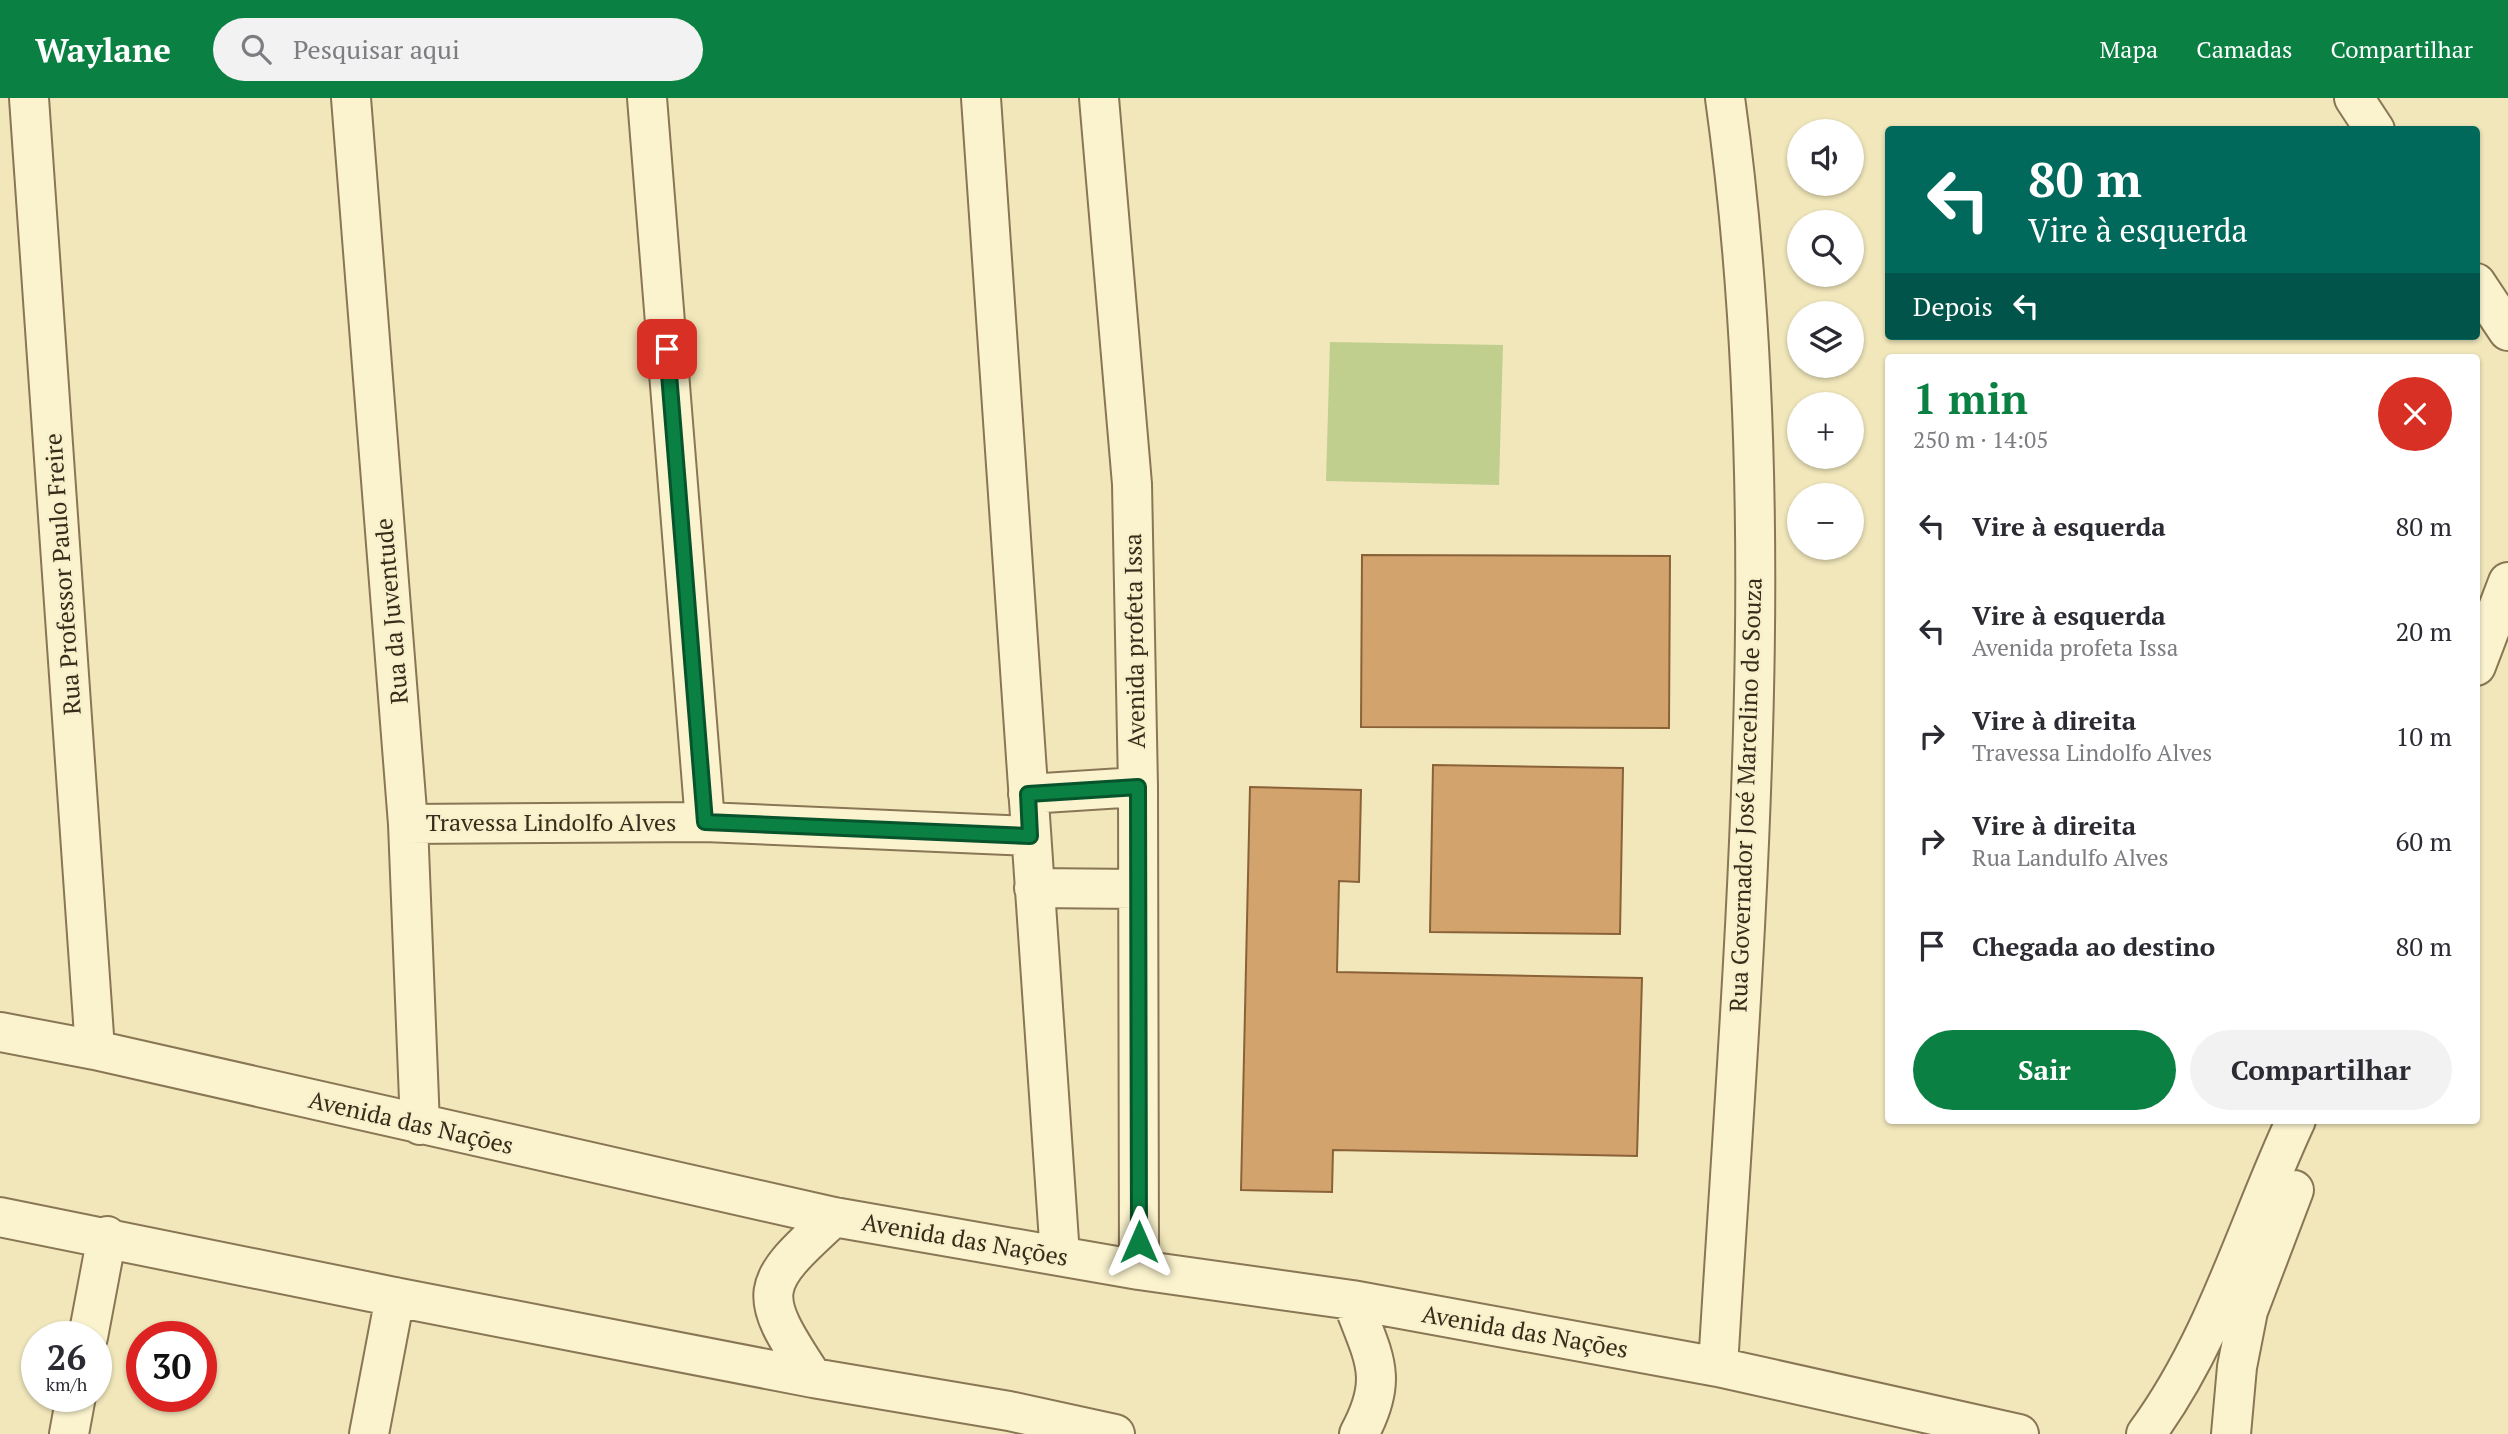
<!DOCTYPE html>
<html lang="pt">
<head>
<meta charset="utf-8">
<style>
  :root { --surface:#fff; --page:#f2f2f3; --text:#2b2b33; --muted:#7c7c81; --accent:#0b8043 }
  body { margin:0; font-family:"PT Serif",serif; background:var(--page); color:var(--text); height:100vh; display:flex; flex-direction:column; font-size:26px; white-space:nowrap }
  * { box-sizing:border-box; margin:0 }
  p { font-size:23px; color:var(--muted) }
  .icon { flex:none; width:38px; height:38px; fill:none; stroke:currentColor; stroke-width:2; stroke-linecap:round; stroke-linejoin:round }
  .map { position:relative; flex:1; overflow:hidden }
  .side { position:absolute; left:1885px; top:256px; width:595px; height:770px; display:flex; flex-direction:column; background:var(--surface); border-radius:7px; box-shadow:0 2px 5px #0004 }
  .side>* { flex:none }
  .guide { position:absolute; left:1885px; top:28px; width:595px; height:214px; border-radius:7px; box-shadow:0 2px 5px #0004; background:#00695c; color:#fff; overflow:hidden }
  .tools { position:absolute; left:1787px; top:21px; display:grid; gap:14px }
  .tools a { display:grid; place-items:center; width:77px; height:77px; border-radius:50%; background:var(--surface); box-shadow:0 2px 5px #0004; font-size:35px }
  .speed { position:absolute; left:21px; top:1223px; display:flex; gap:14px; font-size:35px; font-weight:700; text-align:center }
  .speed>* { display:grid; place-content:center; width:91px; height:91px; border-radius:50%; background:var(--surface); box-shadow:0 2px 5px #0004; line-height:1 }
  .speed small { font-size:18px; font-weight:400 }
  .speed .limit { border:10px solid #d22; background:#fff; color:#111 }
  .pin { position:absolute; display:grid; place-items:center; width:60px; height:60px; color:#fff; margin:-30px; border-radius:14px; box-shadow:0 4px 10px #0006 }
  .me { position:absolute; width:77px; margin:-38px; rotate:0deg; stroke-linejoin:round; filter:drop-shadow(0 0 5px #0008) }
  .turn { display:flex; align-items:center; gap:24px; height:147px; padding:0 28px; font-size:32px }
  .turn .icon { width:91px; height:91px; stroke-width:2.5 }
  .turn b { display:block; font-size:49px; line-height:60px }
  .then { display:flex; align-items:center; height:66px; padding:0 28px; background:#0003; gap:14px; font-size:26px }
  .round { display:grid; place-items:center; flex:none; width:74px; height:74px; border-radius:37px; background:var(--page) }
  .head { display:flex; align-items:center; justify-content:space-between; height:119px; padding:0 28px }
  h1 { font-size:42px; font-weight:700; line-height:52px; color:var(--accent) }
  .action { display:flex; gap:14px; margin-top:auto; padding:14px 28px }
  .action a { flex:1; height:80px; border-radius:42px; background:var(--accent); color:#fff; font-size:28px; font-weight:700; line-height:80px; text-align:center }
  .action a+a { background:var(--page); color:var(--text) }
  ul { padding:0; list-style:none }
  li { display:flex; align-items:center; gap:21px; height:105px; padding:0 28px }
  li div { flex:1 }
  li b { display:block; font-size:26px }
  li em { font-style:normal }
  header { display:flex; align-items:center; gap:42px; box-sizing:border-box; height:98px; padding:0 35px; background:var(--accent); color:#fff }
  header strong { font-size:33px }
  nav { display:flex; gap:38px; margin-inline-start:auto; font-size:24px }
  .search { width:490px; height:63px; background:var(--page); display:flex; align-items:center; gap:18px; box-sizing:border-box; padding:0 24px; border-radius:38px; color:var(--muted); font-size:26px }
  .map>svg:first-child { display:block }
  .green { fill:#c0cf8e }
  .building { fill:#d2a36d; stroke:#8a6238; stroke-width:2 }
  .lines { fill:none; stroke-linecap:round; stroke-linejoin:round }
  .minor-casing { stroke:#897654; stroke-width:42 }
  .minor { stroke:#fbf3ce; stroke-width:38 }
  .route-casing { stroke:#07532c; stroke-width:18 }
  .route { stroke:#0b8043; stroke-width:12 }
  .labels { text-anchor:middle; stroke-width:5; stroke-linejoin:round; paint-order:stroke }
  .street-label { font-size:24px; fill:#372b1a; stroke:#f8f0cb }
</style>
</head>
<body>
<header>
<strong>Waylane</strong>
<div class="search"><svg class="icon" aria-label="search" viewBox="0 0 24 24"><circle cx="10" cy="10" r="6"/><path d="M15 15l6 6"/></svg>Pesquisar aqui</div>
<nav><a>Mapa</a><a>Camadas</a><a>Compartilhar</a></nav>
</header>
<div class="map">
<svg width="2508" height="1336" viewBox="0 0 2508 1336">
  <rect width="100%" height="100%" fill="#f1e7bb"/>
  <path class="green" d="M1330 244 1503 247 1499 387 1326 383Z"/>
  <path class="building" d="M1362 457 1670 458 1669 630 1361 629Z
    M1433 667 1623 670 1620 836 1430 834Z
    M1250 689 1361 692 1359 784 1339 783 1337 874 1642 880 1637 1058 1333 1052 1332 1094 1241 1092Z"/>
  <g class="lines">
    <g class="minor-casing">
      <path id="minor" d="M29 0 95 952
        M351 0 408 726 420 1027
        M647 0 705 724
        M981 0 1060 1158
        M1099 0 1132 386 1138 689 1139 1172
        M2354 0 2375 32
        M2476 185 2508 233
        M2476 568 2508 484
        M1028 696 1138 689
        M408 726 705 724 1030 738
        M1034 790 1138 791
        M0 934 95 952 834 1119 1139 1172 1352 1202 1718 1269 2019 1336
        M0 1119 395 1199 813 1280 1009 1313 1115 1336
        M1352 1202C1373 1259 1390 1279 1359 1336
        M88 1239 107 1138
        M1718 1269C1743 849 1784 419 1725 0
        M813 1280C756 1194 758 1188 834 1119
        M69 1336 76 1298
        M369 1336 395 1199
        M2146 1336C2216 1241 2247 1127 2296 1022
        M2231 1336 2237 1269 2248 1213 2294 1092"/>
    </g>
    <use href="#minor" class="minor"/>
  </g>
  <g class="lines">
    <g class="route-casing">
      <path id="route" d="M667 251 705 724 1030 738 1028 696 1138 689 1139 1144"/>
    </g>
    <use href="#route" class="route"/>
  </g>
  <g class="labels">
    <g class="street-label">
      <text transform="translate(63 476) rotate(-94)" y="8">Rua Professor Paulo Freire</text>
      <text transform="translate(392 513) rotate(-95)" y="8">Rua da Juventude</text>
      <text transform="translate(1135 543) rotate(-91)" y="8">Avenida profeta Issa</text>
      <text transform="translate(1746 697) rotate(-88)" y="8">Rua Governador José Marcelino de Souza</text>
      <text x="551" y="733">Travessa Lindolfo Alves</text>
      <text transform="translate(411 1025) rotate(13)" y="8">Avenida das Nações</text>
      <text transform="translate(965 1142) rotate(10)" y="8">Avenida das Nações</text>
      <text transform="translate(1525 1234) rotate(10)" y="8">Avenida das Nações</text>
    </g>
  </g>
</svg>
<div class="tools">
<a><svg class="icon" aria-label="sound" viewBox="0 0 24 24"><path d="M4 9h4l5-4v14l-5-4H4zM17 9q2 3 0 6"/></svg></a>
<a><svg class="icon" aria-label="search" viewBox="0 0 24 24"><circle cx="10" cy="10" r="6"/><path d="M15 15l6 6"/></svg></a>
<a><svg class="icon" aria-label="layers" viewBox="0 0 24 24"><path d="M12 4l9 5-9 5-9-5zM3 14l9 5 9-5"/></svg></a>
<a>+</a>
<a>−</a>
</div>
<div class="speed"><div>26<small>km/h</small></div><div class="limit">30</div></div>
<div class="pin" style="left:667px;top:251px;background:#d93025"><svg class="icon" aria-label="arrive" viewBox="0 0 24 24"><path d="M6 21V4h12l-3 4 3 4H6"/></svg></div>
<svg class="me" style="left:1139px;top:1144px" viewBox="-20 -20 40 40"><path d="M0-17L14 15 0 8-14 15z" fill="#0b8043" stroke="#fff" stroke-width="4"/></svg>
<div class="guide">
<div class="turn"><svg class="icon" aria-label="left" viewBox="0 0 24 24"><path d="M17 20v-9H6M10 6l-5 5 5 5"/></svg><div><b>80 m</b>Vire à esquerda</div></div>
<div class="then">Depois<svg class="icon" aria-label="left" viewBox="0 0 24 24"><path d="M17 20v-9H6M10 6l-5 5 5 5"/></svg></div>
</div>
<section class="side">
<div class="head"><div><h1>1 min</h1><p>250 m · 14:05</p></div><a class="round" style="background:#d93025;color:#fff"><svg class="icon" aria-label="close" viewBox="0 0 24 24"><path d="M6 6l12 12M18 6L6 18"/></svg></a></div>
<ul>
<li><svg class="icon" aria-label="left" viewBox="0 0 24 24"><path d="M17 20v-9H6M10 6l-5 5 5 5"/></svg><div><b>Vire à esquerda</b></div><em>80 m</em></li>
<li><svg class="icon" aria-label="left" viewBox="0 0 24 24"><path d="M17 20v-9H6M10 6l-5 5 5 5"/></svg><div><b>Vire à esquerda</b><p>Avenida profeta Issa</p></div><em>20 m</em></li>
<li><svg class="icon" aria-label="right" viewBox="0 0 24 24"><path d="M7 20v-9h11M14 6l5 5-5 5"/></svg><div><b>Vire à direita</b><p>Travessa Lindolfo Alves</p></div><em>10 m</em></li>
<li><svg class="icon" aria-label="right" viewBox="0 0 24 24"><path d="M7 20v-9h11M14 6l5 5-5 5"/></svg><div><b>Vire à direita</b><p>Rua Landulfo Alves</p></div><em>60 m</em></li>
<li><svg class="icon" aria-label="arrive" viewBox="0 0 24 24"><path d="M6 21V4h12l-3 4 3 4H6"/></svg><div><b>Chegada ao destino</b></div><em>80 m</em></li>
</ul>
<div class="action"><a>Sair</a><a>Compartilhar</a></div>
</section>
</div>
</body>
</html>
